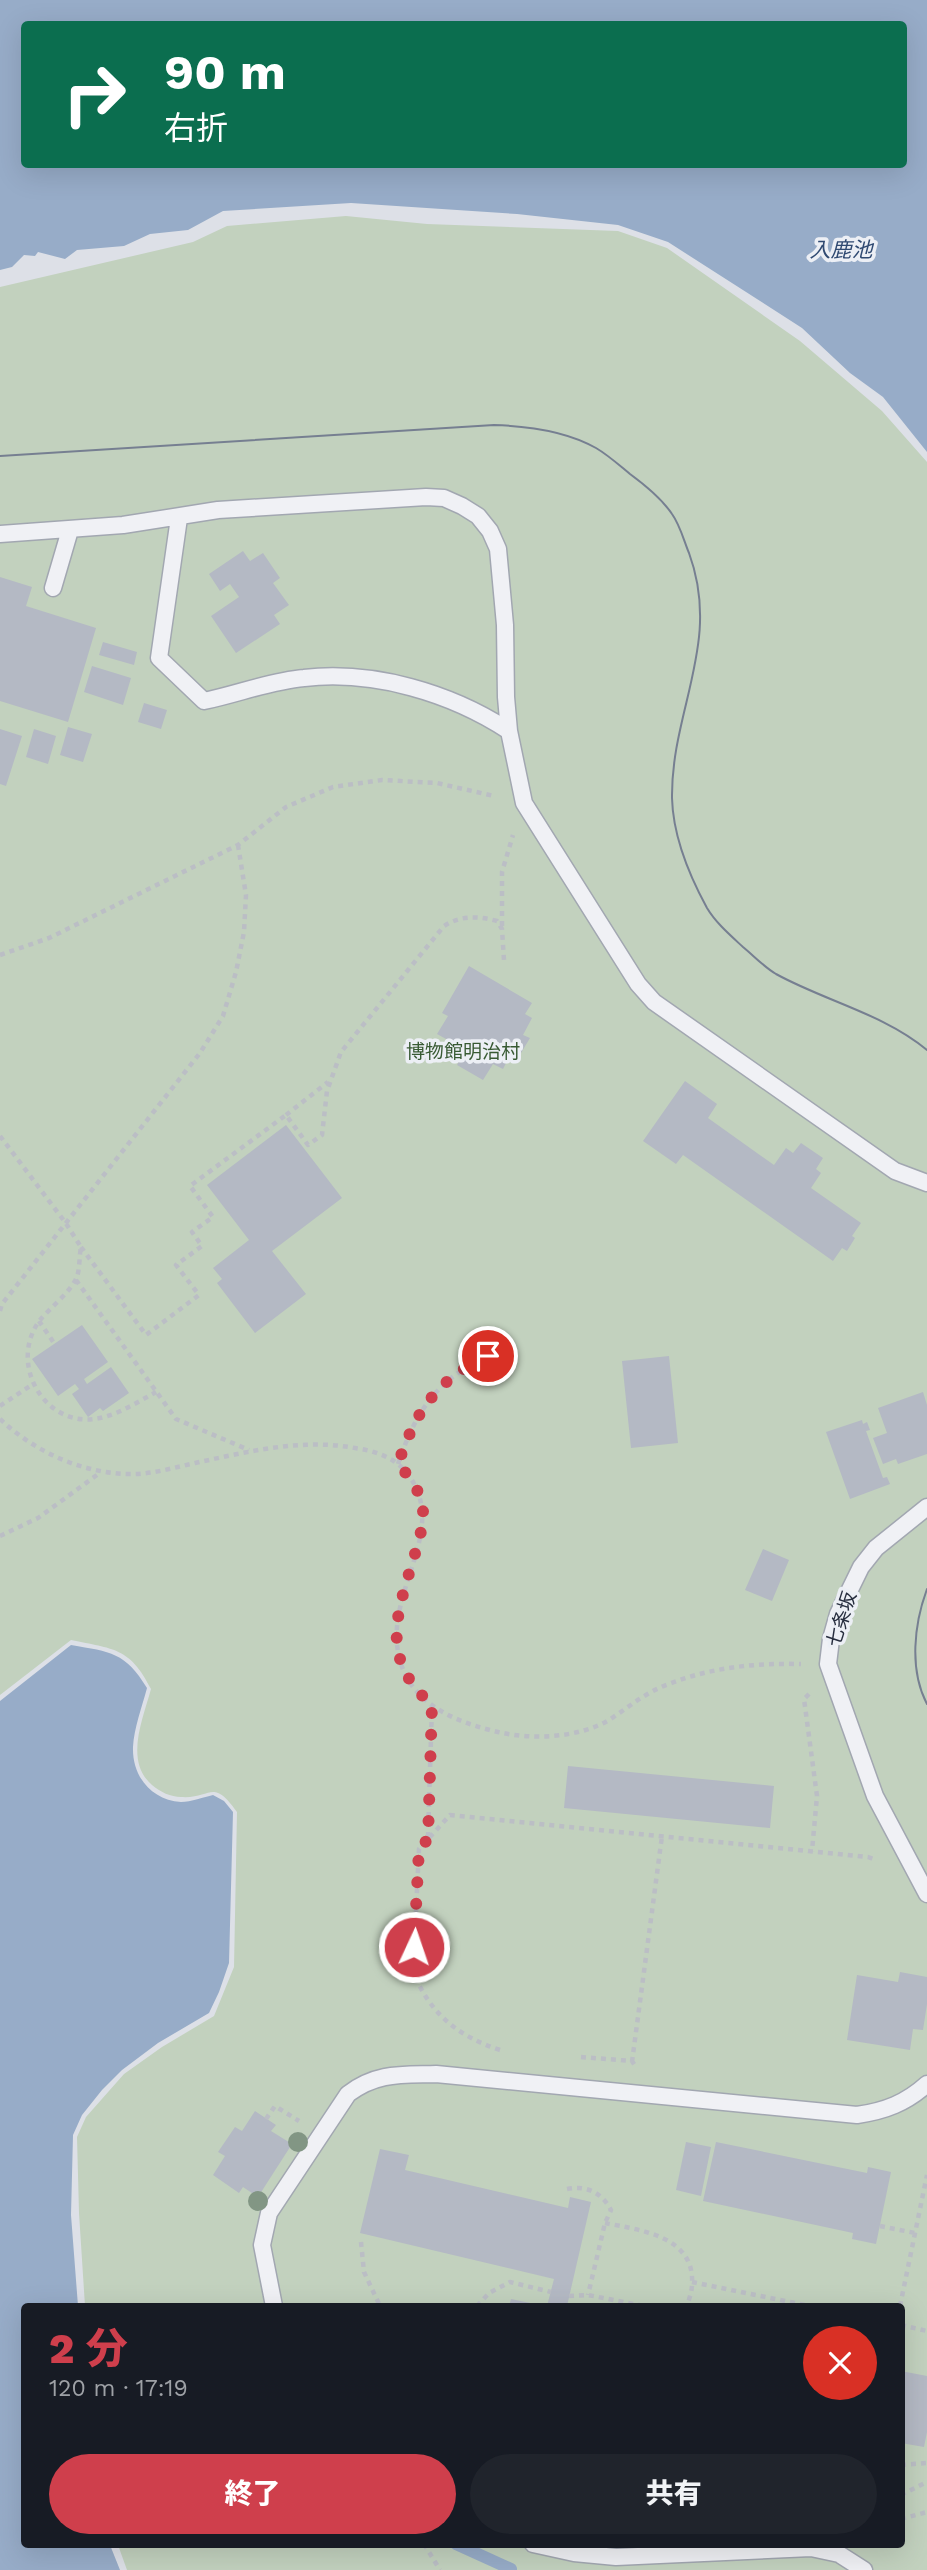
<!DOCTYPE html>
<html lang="ja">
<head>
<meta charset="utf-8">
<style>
  :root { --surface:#171b24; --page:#20242c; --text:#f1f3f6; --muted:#9ea1a6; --accent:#cf3f4c }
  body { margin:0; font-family:"Work Sans","Noto Sans JP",sans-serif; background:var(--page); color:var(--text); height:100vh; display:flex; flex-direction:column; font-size:26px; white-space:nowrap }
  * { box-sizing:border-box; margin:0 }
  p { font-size:23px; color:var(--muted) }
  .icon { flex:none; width:38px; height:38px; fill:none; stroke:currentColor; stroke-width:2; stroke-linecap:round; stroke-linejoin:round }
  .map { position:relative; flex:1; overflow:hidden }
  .panel { position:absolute; left:21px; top:2303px; width:884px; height:245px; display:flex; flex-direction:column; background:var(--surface); border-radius:7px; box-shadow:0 7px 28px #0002 }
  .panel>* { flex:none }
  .guide { position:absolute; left:21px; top:21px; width:886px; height:147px; border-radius:7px; box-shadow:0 7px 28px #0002; background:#0b6e4f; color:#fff; overflow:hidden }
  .pin { position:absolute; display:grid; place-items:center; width:60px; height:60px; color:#fff; margin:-30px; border:4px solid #fff; border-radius:50%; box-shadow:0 2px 7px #0007 }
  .me { position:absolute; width:77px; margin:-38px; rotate:3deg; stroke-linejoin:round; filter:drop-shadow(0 0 5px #0008) }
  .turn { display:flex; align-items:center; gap:24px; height:147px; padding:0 28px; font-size:32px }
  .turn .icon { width:91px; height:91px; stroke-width:2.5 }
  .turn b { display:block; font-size:49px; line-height:60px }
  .round { display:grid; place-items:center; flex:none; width:74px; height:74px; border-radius:37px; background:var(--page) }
  .head { display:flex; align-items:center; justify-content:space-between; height:119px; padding:0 28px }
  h1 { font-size:42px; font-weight:800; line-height:52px; color:var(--accent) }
  .button { display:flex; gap:14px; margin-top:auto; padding:14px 28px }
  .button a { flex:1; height:80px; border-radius:42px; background:var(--accent); color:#fff; font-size:28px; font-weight:800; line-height:80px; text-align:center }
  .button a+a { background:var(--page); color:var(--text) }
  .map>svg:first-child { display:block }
  .green { fill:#c2d1be }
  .water { fill:#97acc8; fill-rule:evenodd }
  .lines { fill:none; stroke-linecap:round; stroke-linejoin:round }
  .stream { stroke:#97acc8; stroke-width:12 }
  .building { fill:#b4b9c4 }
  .service-casing { stroke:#a2a7b1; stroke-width:19 }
  .path { stroke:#bbbec5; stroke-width:4.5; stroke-dasharray:5 5; stroke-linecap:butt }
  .service { stroke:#f0f1f5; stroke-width:16 }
  .tram { stroke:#767f91; stroke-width:2 }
  .tree { fill:#829684 }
  .route { stroke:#cf3f4c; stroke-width:12; stroke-dasharray:0 21.6 }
  .labels { text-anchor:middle; stroke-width:7; stroke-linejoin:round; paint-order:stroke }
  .park-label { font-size:19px; fill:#385a33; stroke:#eceff5 }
  .street-label { font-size:19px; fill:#262d3e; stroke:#eceff5 }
  .water-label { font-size:21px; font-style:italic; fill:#304a72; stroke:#eceff5 }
</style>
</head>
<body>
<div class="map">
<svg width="927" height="2570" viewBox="0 0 927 2570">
  <rect width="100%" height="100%" fill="#dde0e7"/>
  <path class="green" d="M346 216 427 224 618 231 667 248 800 341 882 411 927 462V2570H127L118 2545 901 2544V2306H85L79 2213 77 2137 86 2117 124 2074 162 2047 214 2016 234 1967 237 1812C212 1777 212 1799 181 1797 171 1797 160 1792 152 1785 124 1761 143 1719 151 1689 130 1647 113 1649 71 1640L0 1695V287L193 242 227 226Z"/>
  <path class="water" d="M0 0H927V452L883 397 850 373 802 328 668 242 618 225 517 214 351 203 223 211 188 230 150 234 124 246 77 250 65 259 38 252 35 256 24 255 12 267 0 270ZM24 24H903V164H24Z
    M71 1645C111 1652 125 1652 147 1688 142 1707 134 1728 133 1747 132 1776 151 1800 181 1802 191 1802 204 1797 213 1795L224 1801 233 1812 229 1963 219 1992 209 2013 158 2043 122 2070 102 2090 82 2115 73 2135 71 2215 78 2306H24V2544L110 2545 120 2570H0V1701Z"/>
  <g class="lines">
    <path class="stream" d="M456 2544 511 2569"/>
  </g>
  <path class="building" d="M243 551 250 561 263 553 280 578 273 583 289 605 274 615 280 624 236 653 211 616 239 597 230 584 220 591 209 574Z
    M0 577 32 587 26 606 96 628 68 722 0 701Z
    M103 642 137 652 134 665 99 655Z
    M92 666 131 678 123 705 84 692Z
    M144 703 167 710 161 729 138 722Z
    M68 727 92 734 83 762 60 755Z
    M0 729 22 736 6 786 0 784Z
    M34 729 56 736 48 764 26 757Z
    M469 966 532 1003 525 1014 532 1018 523 1035 530 1038 515 1063 508 1059 503 1069 493 1064 483 1080 457 1065 466 1050 437 1034 448 1016 442 1013Z
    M685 1081 717 1104 708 1118 774 1165 786 1148 793 1153 801 1143 823 1158 816 1169 821 1173 811 1188 861 1223 852 1236 855 1238 847 1251 842 1248 833 1261 683 1155 676 1164 643 1141Z
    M286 1125 342 1198 272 1251 306 1294 255 1333 217 1283 222 1279 213 1268 249 1240 207 1185Z
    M82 1325 108 1362 84 1379 87 1384 111 1367 129 1393 103 1411 100 1408 88 1417 72 1394 79 1389 75 1384 58 1396 32 1359Z
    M669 1356 678 1443 631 1448 622 1361Z
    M923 1392 927 1405V1454L898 1464 896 1459 883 1464 873 1438 887 1433 878 1408Z
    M862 1420 863 1424 867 1422 870 1430 866 1431 883 1478 887 1477 890 1484 850 1499 826 1432Z
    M763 1549 789 1560 772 1601 745 1590Z
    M568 1766 774 1786 770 1828 564 1808Z
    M900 1972 927 1977V2004L923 2030 913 2029 910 2050 847 2040 857 1975 898 1982Z
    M255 2111 276 2125 271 2131 292 2144 258 2197 243 2187 239 2193 213 2175 225 2156 218 2152 235 2127 242 2131Z
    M686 2142 711 2147 701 2196 676 2190Z
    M716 2142 867 2173 868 2167 891 2172 876 2244 852 2239 853 2233 703 2201Z
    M380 2149 409 2155 405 2170 568 2208 570 2197 591 2202 567 2306H547L554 2279 360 2233Z
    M511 2299 540 2305V2306H509Z
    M901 2371 927 2376V2432L924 2447 901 2443Z"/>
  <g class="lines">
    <g class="service-casing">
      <path id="service" d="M179 518 159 658 204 701C238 694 270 681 304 678 374 670 451 693 509 731
        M0 534 123 525 218 510 426 497 444 498 462 506 478 516 490 531 498 549 505 625 506 697 509 731 524 803 638 984 654 1002 895 1171 927 1183
        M53 588 70 530
        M927 1507 876 1548 861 1567 838 1614 831 1639 828 1664 875 1796 927 1894
        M274 2306 262 2245 269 2213 348 2094C377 2072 402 2075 436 2074L857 2115C885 2111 906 2103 927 2084
        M533 2544 574 2553 616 2557 811 2548 839 2554 864 2570"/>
    </g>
    <path class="path" d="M502 926V872L513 835
      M0 955 49 938 238 845 286 807 333 787 382 780 437 783 494 796
      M286 1115 328 1082
      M0 1136 65 1222 81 1247C79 1257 80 1271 76 1279 70 1292 50 1308 40 1320 18 1349 27 1390 56 1410 91 1433 125 1409 156 1392
      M81 1247 146 1335 199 1295 176 1265 202 1246 192 1232 213 1217 190 1186 286 1115 308 1145 322 1135 327 1091 341 1052 444 926C461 915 479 916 497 921L502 929 504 960
      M76 1280 176 1419 249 1450
      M0 1311 2 1304 200 1053 223 1016 236 972 244 932 246 895 238 845
      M39 1321 54 1343
      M0 1406 33 1384
      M0 1419C34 1451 79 1472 126 1474 150 1475 172 1468 195 1463 247 1452 301 1438 355 1448 375 1451 394 1457 407 1473 455 1535 371 1601 405 1674 422 1709 463 1724 498 1732 533 1740 578 1738 609 1720 629 1707 646 1692 669 1684 712 1667 756 1663 801 1664
      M398 1464C416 1411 436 1380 488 1356
      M0 1536 38 1518 101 1472
      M809 1694 804 1699 817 1796 812 1851
      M428 1837 432 1705
      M500 2050C457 2036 430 2013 413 1972L419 1849 450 1815 868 1857 876 1860
      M581 2057 632 2061 636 2067
      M632 2062 662 1836
      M266 2119 275 2106 299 2121
      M567 2189C587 2185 602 2193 611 2210L605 2223 588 2295
      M605 2223C640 2230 695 2236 692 2284 692 2292 689 2299 687 2306
      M880 2226 915 2233
      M361 2242 364 2272 380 2306
      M692 2282 810 2306
      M569 2296 588 2295 644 2306
      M477 2306 489 2293 510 2282 551 2292
      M900 2306 927 2175
      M901 2325 927 2331
      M901 2465 927 2463
      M901 2495 927 2482
      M901 2519 927 2512
      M424 2544 440 2570"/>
    <use href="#service" class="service"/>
    <path class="tram" d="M0 456 494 425C527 426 566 431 596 448 608 455 619 465 630 474 645 485 662 499 672 514 680 525 684 541 689 553 722 643 671 710 672 798 673 836 689 875 707 908 716 923 730 935 743 947 754 956 764 967 776 974 825 1001 884 1014 927 1050
      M927 1589C914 1624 909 1670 927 1704"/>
  </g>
  <g class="tree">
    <circle cx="298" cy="2142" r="10"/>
    <circle cx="258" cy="2201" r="10"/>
  </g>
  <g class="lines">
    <path class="route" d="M414 1947 419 1849 428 1839 432 1705C376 1656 399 1609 417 1547 421 1532 426 1516 421 1500 417 1486 407 1474 398 1464 416 1411 436 1380 488 1356"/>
  </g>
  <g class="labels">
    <g class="park-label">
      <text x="463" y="1058">博物館明治村</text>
    </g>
    <g class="street-label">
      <text transform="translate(841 1619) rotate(-72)" y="7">七条坂</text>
    </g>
    <g class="water-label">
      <text x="841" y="257">入鹿池</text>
    </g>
  </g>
</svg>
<div class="pin" style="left:488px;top:1356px;background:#d93025"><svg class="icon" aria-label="arrive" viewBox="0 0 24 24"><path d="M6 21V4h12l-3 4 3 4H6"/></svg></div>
<svg class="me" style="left:414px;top:1947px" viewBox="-20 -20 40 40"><circle r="17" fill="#cf3f4c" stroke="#fff" stroke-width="3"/><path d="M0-11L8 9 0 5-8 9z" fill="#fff"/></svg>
<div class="guide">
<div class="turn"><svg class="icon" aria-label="right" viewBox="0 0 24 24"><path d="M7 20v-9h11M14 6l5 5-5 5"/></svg><div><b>90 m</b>右折</div></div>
</div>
<section class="panel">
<div class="head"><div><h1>2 分</h1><p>120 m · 17:19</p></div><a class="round" style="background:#d93025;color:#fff"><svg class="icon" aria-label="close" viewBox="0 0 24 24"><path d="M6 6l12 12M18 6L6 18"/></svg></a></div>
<div class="button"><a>終了</a><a>共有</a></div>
</section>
</div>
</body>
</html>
